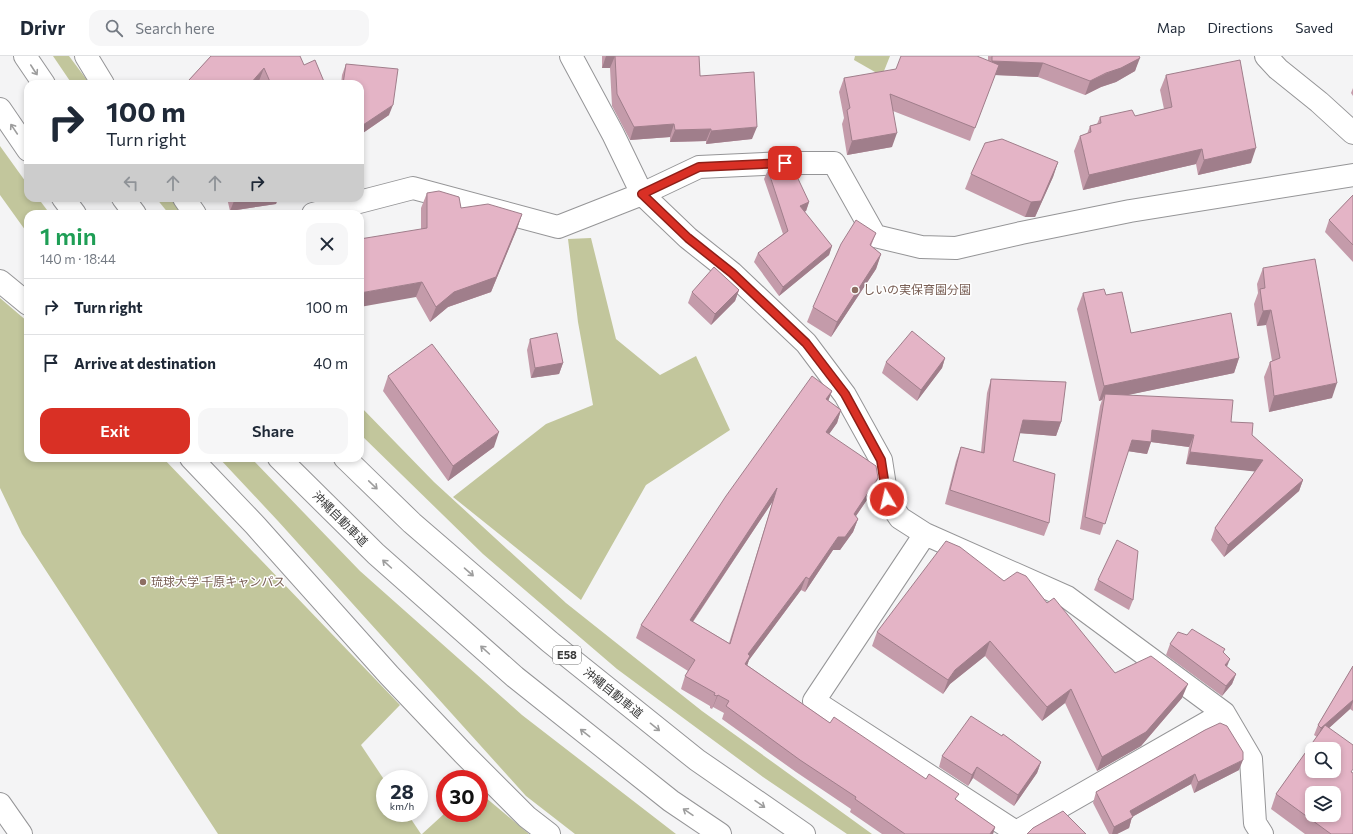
<!DOCTYPE html>
<html lang="en">
<head>
<meta charset="utf-8">
<style>
  :root { --surface:#fff; --page:#f6f6f7; --text:#1f2937; --muted:#747a83; --line:#e0e1e3; --accent:#d93025 }
  body { margin:0; font-family:Commissioner,"Noto Sans JP",sans-serif; background:var(--page); color:var(--text); height:100vh; display:flex; flex-direction:column; font-size:15px; white-space:nowrap }
  * { box-sizing:border-box; margin:0 }
  p { font-size:13px; color:var(--muted) }
  .icon { flex:none; width:22px; height:22px; fill:none; stroke:currentColor; stroke-width:2; stroke-linecap:round; stroke-linejoin:round }
  .map { position:relative; flex:1; overflow:hidden }
  .drawer { position:absolute; left:24px; top:154px; width:340px; height:252px; display:flex; flex-direction:column; background:var(--surface); border-radius:12px; box-shadow:0 2px 6px #0003 }
  .drawer>* { flex:none }
  .banner { position:absolute; left:24px; top:24px; width:340px; height:122px; border-radius:12px; box-shadow:0 2px 6px #0003; background:#fff; color:var(--text); overflow:hidden }
  .tools { position:absolute; left:1305px; top:686px; display:grid; gap:8px }
  .tools a { display:grid; place-items:center; width:36px; height:36px; border-radius:8px; background:var(--surface); box-shadow:0 2px 6px #0003; font-size:20px }
  .speed { position:absolute; left:376px; top:714px; display:flex; gap:8px; font-size:20px; font-weight:700; text-align:center }
  .speed>* { display:grid; place-content:center; width:52px; height:52px; border-radius:50%; background:var(--surface); box-shadow:0 2px 6px #0003; line-height:1 }
  .speed small { font-size:10px; font-weight:400 }
  .speed .limit { border:6px solid #d22; background:#fff; color:#111 }
  .pin { position:absolute; display:grid; place-items:center; width:34px; height:34px; color:#fff; margin:-17px; border-radius:8px; box-shadow:0 2px 6px #0006 }
  .me { position:absolute; width:44px; margin:-22px; rotate:351deg; stroke-linejoin:round; filter:drop-shadow(0 0 3px #0008) }
  .turn { display:flex; align-items:center; gap:14px; height:84px; padding:0 16px; font-size:18px }
  .turn .icon { width:52px; height:52px; stroke-width:2.5 }
  .turn b { display:block; font-size:28px; line-height:34px }
  .lanes { display:flex; align-items:center; height:38px; padding:0 16px; background:#0003; justify-content:center; gap:20px; direction:ltr }
  .lanes .off { opacity:.35 }
  .round { display:grid; place-items:center; flex:none; width:42px; height:42px; border-radius:12px; background:var(--page) }
  .headline { display:flex; align-items:center; justify-content:space-between; height:68px; padding:0 16px }
  h1 { font-size:24px; font-weight:600; line-height:30px; color:#1e9e55 }
  .action { display:flex; gap:8px; margin-top:auto; padding:8px 16px }
  .action a { flex:1; height:46px; border-radius:12px; background:var(--accent); color:#fff; font-size:16px; font-weight:600; line-height:46px; text-align:center }
  .action a+a { background:var(--page); color:var(--text) }
  ul { padding:0; list-style:none }
  li { display:flex; align-items:center; gap:12px; height:56px; padding:0 16px; border-top:1px solid var(--line) }
  li div { flex:1 }
  li b { display:block; font-size:15px }
  li em { font-style:normal }
  header { display:flex; align-items:center; gap:24px; box-sizing:border-box; height:56px; padding:0 20px; background:var(--surface); border-bottom:1px solid var(--line) }
  header strong { font-size:19px }
  nav { display:flex; gap:22px; margin-inline-start:auto; font-size:14px }
  .search { width:280px; height:36px; background:var(--page); display:flex; align-items:center; gap:10px; box-sizing:border-box; padding:0 14px; border-radius:12px; color:var(--muted); font-size:15px }
  .map>svg:first-child { display:block }
  .green { fill:#c2c69c }
  .lines { fill:none; stroke-linecap:round; stroke-linejoin:round }
  .minor-casing { stroke:#959597; stroke-width:24 }
  .highway-casing { stroke:#959597; stroke-width:24 }
  .minor { stroke:#fff; stroke-width:22 }
  .highway { stroke:#fff; stroke-width:22 }
  .wall { fill:#c49baa; fill-rule:evenodd }
  .shaded-wall { fill:#a07e8b }
  .building { fill:#e4b4c6; stroke:#a07e8b; fill-rule:evenodd }
  .oneway { stroke:#9d9d9d }
  .route-casing { stroke:#8d1f18; stroke-width:10 }
  .route { stroke:#d93025; stroke-width:7 }
  .education-dot { fill:#8d6e63; stroke:#fff; stroke-width:1.5 }
  .labels { text-anchor:middle; stroke-width:3; stroke-linejoin:round; paint-order:stroke }
  .shield { fill:#fff; stroke:#767676; stroke-width:1 }
  .shield-label { font-size:11px; font-weight:bold; fill:#3b3b3b }
  .education-label { font-size:12px; fill:#785e54; stroke:#fff; text-anchor:start }
  .street-label { font-size:12px; fill:#3b3b3b; stroke:#fff }
</style>
</head>
<body>
<header>
<strong>Drivr</strong>
<div class="search"><svg class="icon" aria-label="search" viewBox="0 0 24 24"><circle cx="10" cy="10" r="6"/><path d="M15 15l6 6"/></svg>Search here</div>
<nav><a>Map</a><a>Directions</a><a>Saved</a></nav>
</header>
<div class="map">
<svg width="1353" height="778" viewBox="0 0 1353 778">
  <rect width="100%" height="100%" fill="#f4f4f5"/>
  <path class="green" d="M53 0H69L90 28H72Z
    M855 0H890L882 20 854 4Z
    M0 90 28 129V142H38L50 158H28V178L0 139Z
    M156 142H176L188 158H169Z
    M591 182 616 283 660 319 696 300 730 374 646 429 581 544 453 441 546 368 593 349 578 266 568 183Z
    M0 242 28 266V402H163L400 649 361 689 385 725V757H407L421 778H218L22 478 0 432Z
    M360 350 434 426 566 547 702 655 872 778H847L763 721 617 613 483 498 360 378Z
    M219 402H251L360 515 522 659 676 778H575L526 740 278 465Z
    M479 736 529 778H422L445 757H479Z"/>
  <g class="lines">
    <g class="minor-casing">
      <path id="minor" d="M86 0 103 28
        M571 0 613 78 642 138 688 182 732 217 806 287 845 339 881 404 887 443 900 462 925 478 1067 541 1224 657 1251 703 1255 767 1262 778
        M1266 0 1278 13 1319 46 1353 77
        M184 142 195 158
        M313 158 413 132 558 171 642 138 699 111 785 107H834L875 180 921 191 956 192 1021 177 1130 155 1353 119
        M0 225 28 248
        M191 402 255 469 389 619 463 697 527 761 549 778
        M925 478 814 645 1016 776 1224 657
        M0 748 21 778"/>
    </g>
    <g class="highway-casing">
      <path id="highway" d="M25 0 44 28
        M0 53 28 94
        M63 142 75 158
        M123 142 135 158
        M279 402 376 498 515 621 671 745 720 778
        M345 402 412 467 550 586 697 704 804 778"/>
    </g>
    <use href="#minor" class="minor"/>
    <use href="#highway" class="highway"/>
  </g>
  <path class="wall" d="M211 0 304 9 325 28H261L259 25 256 28H188L189 24Z
    M602 0H699L700 19 752 83 706 88V85L670 86V81L630 84 612 50 610 12H602Z
    M988 0H1139L1135 15 1116 26 1101 31 1085 39 1038 21 995 19 970 85 893 55 892 91 847 99 842 68 844 62 839 36 844 22 988 5Z
    M346 8 389 59 360 79V28H341L342 19Z
    M1166 19 1251 107 1198 119 1196 108 1083 134 1074 95 1080 80 1087 78 1090 70 1097 68 1100 61 1135 60 1164 53 1160 34Z
    M1353 32V40L1351 37Z
    M1058 106 1053 121 1035 161H1025L965 133 971 118Z
    M768 114 773 117 809 146 806 155 804 156 832 190 829 199 779 240 754 206 758 197 783 178 764 123Z
    M427 137 461 152 522 158 517 173 491 236 448 251 430 266 416 241 421 173V152Z
    M1353 139V206L1325 176 1329 164Z
    M227 142H278L276 148 230 155Z
    M876 177 871 190 881 198 876 213 831 281 807 266 813 251Z
    M1263 212 1332 342 1269 356 1264 321 1270 306 1272 305 1266 269 1257 270 1254 248 1258 237 1257 228Z
    M739 234 735 245 711 269 688 247 692 236Z
    M1083 237 1106 239 1131 277 1239 302 1234 317 1127 339 1231 366 1252 379 1303 424 1299 435 1224 501 1211 484 1215 472 1255 415 1186 408 1189 391 1151 386 1147 398 1128 395 1100 479 1080 473 1100 350 1102 344 1099 345 1077 253Z
    M530 283 563 307 559 318 531 322 527 294Z
    M945 302 942 312 917 345 882 317 886 306Z
    M388 320 494 391 448 425 383 335Z
    M991 323 1061 366 1056 380 1020 377 1013 405 1049 467 1044 480 945 448 956 405 961 391 981 396 987 337Z
    M832 335 828 345 841 354 837 367 829 378 878 422 873 435 856 460 858 463 853 476 840 494H833L805 536 801 534 749 604 747 609 830 667 956 744 995 771 993 778H882L850 756 851 753 796 716 722 663 724 657 713 651 712 653 710 652V650L681 633 685 620 688 615 636 582 641 569ZM773 445 729 587 693 566Z
    M1098 524 1133 544 1129 554 1094 534Z
    M1004 525 1047 547 1115 617 1182 642 1141 690 1097 715 1065 647 1042 665 985 600 950 628 943 638 872 590 877 576Z
    M1170 588 1225 593 1223 596 1227 611 1236 618 1232 628 1222 640 1166 599Z
    M1353 610V655L1350 653 1329 672 1353 778H1305L1271 753 1276 738 1317 681 1314 679 1318 669Z
    M1205 674 1239 714 1194 737 1191 728 1132 761 1129 772 1117 778H1109L1093 747 1096 736Z
    M942 700 1041 706 1037 717 1014 750 973 722 968 730 939 711Z"/>
  <path class="shaded-wall" d="M606 0H615L610 12H602Z
    M1140 2 1135 15 1116 26 1101 31 1085 39 1090 25Z
    M992 5 1043 7 1038 21 995 19 970 85 995 19H987Z
    M264 12 259 25 256 28H250Z
    M393 49 389 59 360 79V71Z
    M674 68 670 81 630 84 634 71Z
    M757 71 752 83 706 88 711 75Z
    M711 73 706 85 670 86 675 74Z
    M897 77 892 91 847 99 852 85Z
    M1256 92 1251 107 1198 119 1204 104Z
    M1202 93 1196 108 1083 134 1089 119Z
    M1058 106 1053 121 1035 161H1025L1031 146Z
    M250 142H278L276 148 230 155 234 145Z
    M809 146 806 155 797 159 800 150Z
    M522 158 517 173 491 236 448 251 430 266 436 251Z
    M832 190 829 199 779 240 783 231Z
    M881 198 876 213 831 281 837 266Z
    M422 226 416 241 360 251V237Z
    M739 234 735 245 711 269 715 258Z
    M1271 254 1266 269 1257 270 1263 255Z
    M945 302 942 312 917 345 921 334Z
    M1239 302 1234 317 1104 344 1105 338 1102 344 1099 345 1104 330Z
    M563 307 559 318 531 322 535 312Z
    M1337 327 1332 342 1269 356 1274 340Z
    M832 335 827 348 826 343Z
    M841 354 837 367 822 388 826 376Z
    M1023 364 1061 366 1056 380 1018 377Z
    M1152 374 1194 379 1189 391 1151 386 1147 398 1127 395 1132 384Z
    M499 376 494 391 448 425 453 410Z
    M1190 396 1263 404 1259 416 1186 408Z
    M878 422 873 435 849 470 854 458Z
    M1303 424 1299 435 1224 501 1228 489Z
    M777 432 773 445 685 577 690 564Z
    M858 463 853 476 840 494H833L805 536 809 523 838 481Z
    M806 521 801 534 749 604 746 613 744 610 748 598Z
    M990 585 985 600 950 628 943 638 948 624 955 614Z
    M1230 603 1226 613 1225 609Z
    M1236 618 1232 628 1222 640 1226 630Z
    M1188 628 1182 642 1141 690 1097 715 1102 701Z
    M1071 633 1065 647 1042 665 1047 651Z
    M718 639 713 651 712 653 717 640Z
    M1353 644V646L1350 653 1318 682 1321 672Z
    M1243 704 1239 714 1194 737 1198 726Z
    M1041 706 1037 717 1014 750 1018 739Z
    M977 711 973 722 968 730 972 719Z
    M1195 718 1191 728 1132 761 1129 772 1117 778H1112L1114 771 1130 755Z
    M995 771 993 778H990Z"/>
  <path class="building" d="M211 0H300L304 9 315 4 325 28H271L264 12 250 28H193L189 24Z
    M615 0H699L700 19V20L754 16 757 71 711 75V73L675 74 674 68 634 71 617 38Z
    M901 0H977L999 9 975 72 890 38 897 77 852 85 847 54 850 52 844 22 896 13Z
    M992 0H1139L1140 2 1121 12 1106 17 1090 25 1043 7 992 5Z
    M1240 4 1256 92 1204 104 1202 93 1089 119 1080 80 1091 76 1090 70 1101 67 1100 61 1132 54 1135 60 1172 51 1166 19Z
    M346 8 398 13 393 49 360 71V28H343Z
    M1002 83 1058 106 1041 145 1031 146 971 118 985 87Z
    M788 110H792L809 146 800 150 832 190 783 231 758 197 788 175 768 114 770 113 773 117Z
    M439 135 459 141 461 152 488 148 522 158 496 221 454 236 436 251 422 226 360 237V183L427 172V137Z
    M1353 139V189L1329 164Z
    M233 142H250L234 145Z
    M856 164 876 177 870 189 881 198 837 266 813 251 841 188Z
    M1315 203 1337 327 1274 340 1270 306 1280 302 1271 254 1263 255 1260 233 1265 232 1263 212Z
    M714 211 739 234 715 258 692 236Z
    M1104 233 1106 239 1122 236 1131 277 1231 257 1239 302 1104 330 1083 237Z
    M912 275 945 302 921 334 886 306Z
    M557 277 563 307 535 312 530 283Z
    M432 288 499 376 453 410 388 320Z
    M812 320 832 335 826 343 841 354 826 376 876 410 878 422 854 458 858 463 845 481H838L809 523 806 521 748 598 750 600 745 608 830 667 834 661 926 723 929 718 959 738 955 743 995 771 990 778H905L855 743 856 741 800 704 726 650 729 645 718 639 717 640 714 639 715 637 685 620 695 604 641 569 726 440ZM777 432 730 588 690 564Z
    M991 323 1066 326 1061 366 1023 364 1013 405 1055 418 1049 467 950 434 961 391 984 397Z
    M1105 338 1233 344 1231 366 1253 367 1252 379 1303 424 1228 489 1215 472 1263 404 1190 396 1194 379 1152 374 1151 386 1132 384 1105 468 1085 461Z
    M1117 484 1138 495 1133 544 1098 524Z
    M946 485 960 491 1004 525 1017 516 1026 520 1047 547 1054 542 1115 617 1151 600 1188 628 1146 676 1102 701 1071 633 1047 651 990 585 955 614 948 624 877 576Z
    M1192 573 1225 593 1223 596 1230 603 1225 609 1236 618 1226 630 1170 588 1178 576 1187 579Z
    M1353 610V644L1321 672 1318 669Z
    M971 660 1002 680 1003 678 1041 706 1018 739 977 711 972 719 942 700Z
    M1220 667 1227 670 1243 696V704L1198 726 1195 718 1130 755 1133 761 1114 771 1096 736 1205 674Z
    M1325 669 1353 689V713L1351 716 1353 717V778H1331L1276 738ZM1312 693H1334V715H1312ZM1312 737H1334V759H1312Z
    M1063 755 1086 778H1027L1033 772Z"/>
  <defs><path id="oneway-shaft" d="M-6 0H5M1.5-3L5.5 0L1.5 3" fill="none" stroke-width="1.6" stroke-linecap="round" stroke-linejoin="round"/></defs>
  <g class="oneway">
    <use href="#oneway-shaft" transform="translate(34 14) rotate(57)"/>
    <use href="#oneway-shaft" transform="translate(14 73) rotate(-124)"/>
    <use href="#oneway-shaft" transform="translate(373 429) rotate(44)"/>
    <use href="#oneway-shaft" transform="translate(387 508) rotate(-138)"/>
    <use href="#oneway-shaft" transform="translate(469 516) rotate(41)"/>
    <use href="#oneway-shaft" transform="translate(485 594) rotate(-138)"/>
    <use href="#oneway-shaft" transform="translate(655 671) rotate(39)"/>
    <use href="#oneway-shaft" transform="translate(585 677) rotate(-142)"/>
    <use href="#oneway-shaft" transform="translate(760 748) rotate(35)"/>
    <use href="#oneway-shaft" transform="translate(688 756) rotate(-146)"/>
  </g>
  <g class="lines">
    <g class="route-casing">
      <path id="route" d="M785 107 699 111 642 138 688 182 732 217 806 287 845 338 881 404 887 443"/>
    </g>
    <use href="#route" class="route"/>
  </g>
  <g class="education-dot">
    <circle cx="855" cy="234" r="4"/>
    <circle cx="143" cy="526" r="4"/>
  </g>
  <g class="labels">
    <rect class="shield" x="553" y="590" width="28" height="18" rx="3"/>
    <g class="shield-label">
      <text x="567" y="603">E58</text>
    </g>
    <g class="education-label">
      <text x="863" y="238">しいの実保育園分園</text>
      <text x="151" y="530">琉球大学 千原キャンパス</text>
    </g>
    <g class="street-label">
      <text transform="translate(340 463) rotate(45)" y="4">沖縄自動車道</text>
      <text transform="translate(613 637) rotate(39)" y="4">沖縄自動車道</text>
    </g>
  </g>
</svg>
<div class="tools">
<a><svg class="icon" aria-label="search" viewBox="0 0 24 24"><circle cx="10" cy="10" r="6"/><path d="M15 15l6 6"/></svg></a>
<a><svg class="icon" aria-label="layers" viewBox="0 0 24 24"><path d="M12 4l9 5-9 5-9-5zM3 14l9 5 9-5"/></svg></a>
</div>
<div class="speed"><div>28<small>km/h</small></div><div class="limit">30</div></div>
<div class="pin" style="left:785px;top:107px;background:#d93025"><svg class="icon" aria-label="arrive" viewBox="0 0 24 24"><path d="M6 21V4h12l-3 4 3 4H6"/></svg></div>
<svg class="me" style="left:887px;top:443px" viewBox="-20 -20 40 40"><circle r="17" fill="#d93025" stroke="#fff" stroke-width="3"/><path d="M0-11L8 9 0 5-8 9z" fill="#fff"/></svg>
<div class="banner">
<div class="turn"><svg class="icon" aria-label="right" viewBox="0 0 24 24"><path d="M7 20v-9h11M14 6l5 5-5 5"/></svg><div><b>100 m</b>Turn right</div></div>
<div class="lanes"><svg class="icon off" aria-label="left" viewBox="0 0 24 24"><path d="M17 20v-9H6M10 6l-5 5 5 5"/></svg><svg class="icon off" aria-label="ahead" viewBox="0 0 24 24"><path d="M12 20V5M6 11l6-6 6 6"/></svg><svg class="icon off" aria-label="ahead" viewBox="0 0 24 24"><path d="M12 20V5M6 11l6-6 6 6"/></svg><svg class="icon" aria-label="right" viewBox="0 0 24 24"><path d="M7 20v-9h11M14 6l5 5-5 5"/></svg></div>
</div>
<section class="drawer">
<div class="headline"><div><h1>1 min</h1><p>140 m · 18:44</p></div><a class="round"><svg class="icon" aria-label="close" viewBox="0 0 24 24"><path d="M6 6l12 12M18 6L6 18"/></svg></a></div>
<ul>
<li><svg class="icon" aria-label="right" viewBox="0 0 24 24"><path d="M7 20v-9h11M14 6l5 5-5 5"/></svg><div><b>Turn right</b></div><em>100 m</em></li>
<li><svg class="icon" aria-label="arrive" viewBox="0 0 24 24"><path d="M6 21V4h12l-3 4 3 4H6"/></svg><div><b>Arrive at destination</b></div><em>40 m</em></li>
</ul>
<div class="action"><a>Exit</a><a>Share</a></div>
</section>
</div>
</body>
</html>
